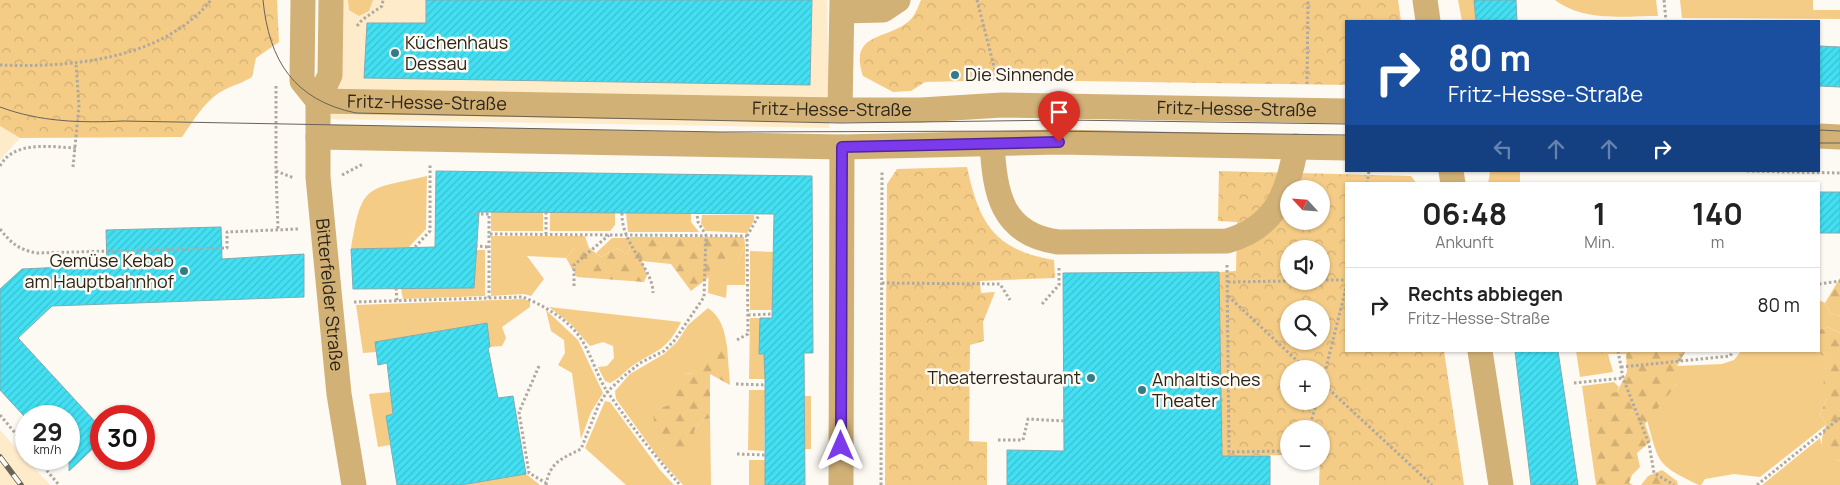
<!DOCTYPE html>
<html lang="de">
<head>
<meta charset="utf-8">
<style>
  :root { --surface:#fff; --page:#f6f6f6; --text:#222; --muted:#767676; --line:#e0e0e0 }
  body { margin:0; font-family:Manrope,sans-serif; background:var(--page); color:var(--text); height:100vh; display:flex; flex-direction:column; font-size:19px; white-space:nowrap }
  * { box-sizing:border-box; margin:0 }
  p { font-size:16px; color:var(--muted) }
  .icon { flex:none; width:28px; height:28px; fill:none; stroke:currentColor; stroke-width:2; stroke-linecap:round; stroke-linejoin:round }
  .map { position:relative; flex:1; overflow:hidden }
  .sheet { position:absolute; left:1345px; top:182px; width:475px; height:170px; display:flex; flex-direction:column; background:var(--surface); border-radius:0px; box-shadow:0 1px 4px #0004 }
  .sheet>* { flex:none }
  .guide { position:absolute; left:1345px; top:20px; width:475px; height:152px; border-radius:0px; box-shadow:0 1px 4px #0004; background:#1a4fa0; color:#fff; overflow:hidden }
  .needle { width:32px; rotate:296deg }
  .controls { position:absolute; left:1280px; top:180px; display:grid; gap:10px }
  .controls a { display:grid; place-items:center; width:50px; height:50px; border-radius:50%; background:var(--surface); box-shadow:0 1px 4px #0004; font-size:25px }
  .speed { position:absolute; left:15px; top:405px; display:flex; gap:10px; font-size:25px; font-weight:700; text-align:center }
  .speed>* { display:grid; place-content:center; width:65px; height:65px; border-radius:50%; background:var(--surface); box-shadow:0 1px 4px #0004; line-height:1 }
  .speed small { font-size:12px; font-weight:400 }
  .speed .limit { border:8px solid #d22; background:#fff; color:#111 }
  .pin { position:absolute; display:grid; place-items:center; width:42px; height:42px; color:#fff; margin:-51px -21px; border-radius:50% 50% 50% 0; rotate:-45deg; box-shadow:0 0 5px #0007 }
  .pin .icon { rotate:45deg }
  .me { position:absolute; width:55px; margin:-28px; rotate:0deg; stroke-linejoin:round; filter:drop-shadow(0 0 4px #0008) }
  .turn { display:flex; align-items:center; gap:18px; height:105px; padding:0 20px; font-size:22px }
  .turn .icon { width:65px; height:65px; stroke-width:2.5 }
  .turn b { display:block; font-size:35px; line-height:42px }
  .lanes { display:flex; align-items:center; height:48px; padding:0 20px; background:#0003; justify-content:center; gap:25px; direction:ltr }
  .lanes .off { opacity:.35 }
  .eta { display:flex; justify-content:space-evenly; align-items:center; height:85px; text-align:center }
  .eta b { font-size:30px; font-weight:700; line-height:35px }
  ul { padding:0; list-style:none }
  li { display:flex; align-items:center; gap:15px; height:75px; padding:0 20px; border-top:1px solid var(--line) }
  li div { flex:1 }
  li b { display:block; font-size:19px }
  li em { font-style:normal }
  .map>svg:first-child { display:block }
  .built { fill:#feebca }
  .grass { fill:#f5cc86 }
  .forest { fill:url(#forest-firs) }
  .park { fill:url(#park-crowns); fill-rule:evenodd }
  .building { fill:url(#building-hatch); stroke:#7eacb2 }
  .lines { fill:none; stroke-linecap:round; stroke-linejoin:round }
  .path { stroke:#aea9a1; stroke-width:3; stroke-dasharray:2.5 2.5; stroke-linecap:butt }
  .minor { stroke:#d2b177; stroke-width:25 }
  .tram { stroke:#686257; stroke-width:1 }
  .rail-casing { stroke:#686257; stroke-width:5.5 }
  .rail { stroke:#fdf9f3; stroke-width:4; stroke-dasharray:11; stroke-linecap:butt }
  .route-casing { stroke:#51269a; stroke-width:12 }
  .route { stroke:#7c3aed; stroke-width:9 }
  .poi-dot { fill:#347c85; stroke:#fdf9f3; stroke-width:2 }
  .labels { text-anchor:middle; stroke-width:5; stroke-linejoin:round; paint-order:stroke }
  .poi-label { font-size:18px; fill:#2b2417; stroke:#fdf9f3; text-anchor:start }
  .street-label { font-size:18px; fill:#2b2417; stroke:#fdf9f3 }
</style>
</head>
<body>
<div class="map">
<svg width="1840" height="485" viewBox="0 0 1840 485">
  <defs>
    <pattern id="forest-firs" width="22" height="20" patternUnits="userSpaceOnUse" patternTransform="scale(1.25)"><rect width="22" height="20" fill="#f5cc86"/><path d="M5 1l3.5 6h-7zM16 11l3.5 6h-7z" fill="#d2af73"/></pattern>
    <pattern id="park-crowns" width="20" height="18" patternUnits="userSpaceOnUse" patternTransform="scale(1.25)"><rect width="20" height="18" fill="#f5cc86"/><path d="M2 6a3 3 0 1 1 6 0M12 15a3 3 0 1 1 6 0" fill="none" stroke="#d2af73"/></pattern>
    <pattern id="building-hatch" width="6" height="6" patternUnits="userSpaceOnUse" patternTransform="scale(1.25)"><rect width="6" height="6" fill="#42e0f2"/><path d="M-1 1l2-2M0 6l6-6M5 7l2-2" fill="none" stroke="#3ac0cf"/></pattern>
  </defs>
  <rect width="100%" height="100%" fill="#fdf9f3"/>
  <path class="built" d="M322 0H827L829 128 324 119Z
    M0 126 20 138 0 160Z
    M0 430 26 459 50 485H0Z"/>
  <path class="grass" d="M348 0H373L369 11 359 16 349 10Z
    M1458 0H1474L1476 21H1462Z
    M1555 0H1656L1658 16C1624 16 1584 22 1555 0Z
    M1680 0H1813V10H1840V19L1682 18Z
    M1490 172H1520V184H1488Z
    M427 176 426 229 409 247 351 249C362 183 365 190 427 176Z
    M491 212H543V231H491Z
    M550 212 615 213V225L610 231H550Z
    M626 213 691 214V222L699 232H628Z
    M702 215H754V220L747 233 706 231 701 223Z
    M491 236H585L589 248H575L566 258 527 256 544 279 531 296 524 294 491 296Z
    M612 238H625L630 248 627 254 617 248 601 257 596 253Z
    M745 244V285H727L726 298 708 293 709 267 738 262Z
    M475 250H485V296L403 299 401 288H474Z
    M750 251 773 252 772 310H750Z
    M523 299 530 301V307L502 327 506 338 502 346 490 347 486 323 376 342V352L363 353 356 305Z
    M1819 300 1825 303 1830 313 1840 316V333L1828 327 1819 330Z
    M549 307 681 322C666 352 657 349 632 366 624 372 619 379 610 383L605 381 598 367 607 366 614 358 613 346 603 342 590 346 571 324Z
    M708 308C722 318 724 330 727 346H711L695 373 682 374 694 431 703 420 710 418 711 485H683L658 457 616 399 615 391 630 374 664 354 677 342 688 325Z
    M546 310 578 340 603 393 591 412 581 439 572 373 558 365 565 353 564 340 551 331Z
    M750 318H760V354H764L765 379H749Z
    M1576 351H1600L1602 354H1608L1613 372 1580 377Z
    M1741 351H1814L1831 359 1826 369 1827 398 1820 414 1826 425 1760 477 1734 474 1705 479 1701 485H1699C1657 465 1659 464 1647 420L1677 384V366L1722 364 1734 360Z
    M1614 382 1619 387 1617 392 1592 416 1588 429 1582 386Z
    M749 390H765L764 451 748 450Z
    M390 392 393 414 386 416 390 445 378 447 369 394Z
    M805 396H811V449H805Z
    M605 401 610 402 660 470 674 485H626L585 448Z
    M1820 438C1822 449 1829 459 1840 461V485H1762Z
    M749 460H765V485H749Z
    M526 474 540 485H461Z"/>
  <path class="forest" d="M632 237H744L745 244 738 262 725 270 710 267 709 277 691 291 671 264 642 261 647 275 644 282 577 277 566 258 575 248H589L601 257 617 248 627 254 630 248 625 238Z
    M1840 278V316L1830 313 1825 303Z
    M1828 327 1840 333V461C1819 457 1819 441 1826 425L1820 414 1827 398C1821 384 1824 373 1830 359L1814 351H1819V330Z
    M711 346H727L730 385 710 374V418L703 420 694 431 695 439 681 451 664 450 655 436 653 410 670 405 669 385 682 374 695 373 699 353Z
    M1600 351H1686L1677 366V384L1645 424 1651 441 1637 453 1640 467 1632 475 1629 483 1633 485H1596L1588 429 1596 397 1617 392 1627 372 1626 354H1602Z
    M1662 470 1677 481 1678 485H1641L1648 476Z"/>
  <path class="park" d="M0 0H277L279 42 256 58 252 77C243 83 233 85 224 90 205 100 194 120 182 137L20 138 0 126Z
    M921 0H1398L1401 21H1346V85L1010 80 925 82 911 91 893 92 863 76C848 32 888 40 909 21 915 16 918 7 921 0Z
    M967 167C979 223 994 250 1054 260L1055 278 980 281 981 293 995 292 983 322 984 341 970 345 969 441 987 442V485H885L887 184 897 169Z
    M1219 171 1411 176 1417 184H1346V351H1444L1464 485H1319L1321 429H1289V455L1222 456 1219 272 1236 271 1237 222 1218 221ZM1289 189H1321V221H1289ZM1289 249H1321V281H1289ZM1289 309H1321V341H1289ZM1289 369H1321V401H1289Z"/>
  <path class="building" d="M426 0H812L810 85 364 78 367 23H426Z
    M1474 0H1516L1517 21H1476Z
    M1819 46 1840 47V87L1819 86Z
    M436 171 812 176 813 353H804L805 485H765V379L764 354H759L760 318H772L774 214 479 212 474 288 353 289 351 249 435 247Z
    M1819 192H1840V233H1819Z
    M221 227 222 259 304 254V297L52 306 18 338 101 428V441L69 471V416H24L0 390V289L22 269 107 265 106 230Z
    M1219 272 1222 456H1270V485H1007V450L1064 451 1063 273Z
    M487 323 490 347 488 348 498 398 513 396 526 474 461 485H397L386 416 393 414 387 363 378 365 375 342Z
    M1515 351H1558L1578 485H1531Z"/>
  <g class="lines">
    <path class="path" d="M977 0 998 82
      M1664 0 1666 21
      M357 26 362 20 382 6 383 0
      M0 65C71 68 164 59 211 0
      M1307 84 1308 0
      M276 86V171L294 178
      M0 166C14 140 51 147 76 148
      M73 167 79 106 76 63
      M276 171 278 230
      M1747 171 1840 173
      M342 175 363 164
      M1367 184 1369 171
      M546 212V234
      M622 213C621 244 653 268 653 293
      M476 214H489V234
      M0 229C11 243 19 250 37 253L227 248V232L298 229
      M747 236 759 215
      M475 246 489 247
      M415 247 430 231V164
      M1227 265 1229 452 1289 451
      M1321 280H1346
      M1228 282 1289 281
      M882 283 1000 284 1010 300
      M1819 284 1840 281
      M574 286V265L609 235
      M396 288 397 301
      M1228 296 1306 369
      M489 298V234L747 236 748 334 735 341
      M354 302 523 297C545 306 571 321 583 342 593 359 598 379 609 394 631 426 655 456 680 485
      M1042 304 1059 285V266
      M748 315 772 314
      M1618 351 1623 378 1649 444 1654 473 1674 485
      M1679 361 1682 351
      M539 366 519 412 529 473 546 483
      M1621 367 1730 356 1733 351
      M1321 382 1432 485
      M1574 383 1623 378
      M736 384 765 385
      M1321 388 1346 288
      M0 415 26 446
      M1309 429 1317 401
      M998 440H1023L1028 419 1064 421
      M737 454 765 455
      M37 459 59 485
      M546 485C550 462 561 459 581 449L599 404 607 392 623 377 640 363 664 351 674 341 704 297 706 235 698 222 697 214
      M881 485 882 171
      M1757 485 1840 418"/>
    <g class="minor">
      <path d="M303 0 302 81 318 101"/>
      <path id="s1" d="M331 0 330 75 318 101V177L339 394 354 485"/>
      <path d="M1425 0 1428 21"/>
      <path d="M843 11 883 10 898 0"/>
      <path id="s2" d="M318 101 840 110H921L1002 105 1346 111"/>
      <path d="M840 110 842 0"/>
      <path d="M1819 136 1840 137"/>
      <path d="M318 137 842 147 1059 142 1346 148"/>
      <path d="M992 144C995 193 1001 234 1058 242L1227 241C1276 227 1288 193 1296 146"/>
      <path d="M1451 171 1453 184"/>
      <path d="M1480 351 1501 485"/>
      <path d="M841 485 842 147"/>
    </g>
    <path class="tram" d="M263 0C269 61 294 100 356 113L841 123 1066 120 1346 124
      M0 107C40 122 81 123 123 121L720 132 1050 131 1346 135
      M1819 130 1840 131
      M1819 143H1840"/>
    <g class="rail-casing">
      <path id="rail" d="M0 457 21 485"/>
    </g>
    <use href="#rail" class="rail"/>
  </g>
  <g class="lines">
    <g class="route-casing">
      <path id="route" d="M841 446 842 147 1059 142"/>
    </g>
    <use href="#route" class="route"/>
  </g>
  <g class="poi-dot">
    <circle cx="395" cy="53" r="5"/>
    <circle cx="955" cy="75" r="5"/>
    <circle cx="184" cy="271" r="5"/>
    <circle cx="1091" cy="378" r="5"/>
    <circle cx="1142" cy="390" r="5"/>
  </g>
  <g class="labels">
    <g class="poi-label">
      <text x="405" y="49">Küchenhaus<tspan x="405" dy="21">Dessau</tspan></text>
      <text x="965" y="81">Die Sinnende</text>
      <text x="174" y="267" text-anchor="end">Gemüse Kebab<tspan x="174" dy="21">am Hauptbahnhof</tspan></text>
      <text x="1081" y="384" text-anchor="end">Theaterrestaurant</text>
      <text x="1152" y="386">Anhaltisches<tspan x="1152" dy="21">Theater</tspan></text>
    </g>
    <g class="street-label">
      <text dy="6" stroke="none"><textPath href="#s2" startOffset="109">Fritz-Hesse-Straße</textPath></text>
      <text dy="6" stroke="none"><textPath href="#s2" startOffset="514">Fritz-Hesse-Straße</textPath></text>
      <text dy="6" stroke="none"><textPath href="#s2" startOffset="919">Fritz-Hesse-Straße</textPath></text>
      <text dy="6" stroke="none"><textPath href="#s1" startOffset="298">Bitterfelder Straße</textPath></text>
    </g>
  </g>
</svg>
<div class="controls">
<a><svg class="needle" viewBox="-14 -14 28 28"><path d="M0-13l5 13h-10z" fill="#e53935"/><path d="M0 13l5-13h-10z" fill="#767676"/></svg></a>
<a><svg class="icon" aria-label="sound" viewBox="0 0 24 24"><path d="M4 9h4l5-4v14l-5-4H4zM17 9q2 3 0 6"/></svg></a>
<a><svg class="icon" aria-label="search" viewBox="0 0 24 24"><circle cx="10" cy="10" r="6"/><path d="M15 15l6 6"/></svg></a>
<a>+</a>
<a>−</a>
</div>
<div class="speed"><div>29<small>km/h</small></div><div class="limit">30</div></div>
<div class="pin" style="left:1059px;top:142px;background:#d93025"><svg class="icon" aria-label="arrive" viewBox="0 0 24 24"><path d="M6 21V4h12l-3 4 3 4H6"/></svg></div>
<svg class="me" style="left:841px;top:446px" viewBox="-20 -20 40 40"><path d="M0-17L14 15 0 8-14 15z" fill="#7c3aed" stroke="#fff" stroke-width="4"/></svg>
<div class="guide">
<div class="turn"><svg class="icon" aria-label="right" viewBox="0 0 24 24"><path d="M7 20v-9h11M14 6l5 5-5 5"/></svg><div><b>80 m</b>Fritz-Hesse-Straße</div></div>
<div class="lanes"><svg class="icon off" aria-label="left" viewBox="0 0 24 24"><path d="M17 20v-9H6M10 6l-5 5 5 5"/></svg><svg class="icon off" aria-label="ahead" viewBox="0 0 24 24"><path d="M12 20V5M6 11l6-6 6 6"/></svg><svg class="icon off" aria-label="ahead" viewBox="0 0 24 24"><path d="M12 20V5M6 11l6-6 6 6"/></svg><svg class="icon" aria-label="right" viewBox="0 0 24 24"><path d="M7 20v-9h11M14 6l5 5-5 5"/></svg></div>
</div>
<section class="sheet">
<div class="eta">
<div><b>06:48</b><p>Ankunft</p></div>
<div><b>1</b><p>Min.</p></div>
<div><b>140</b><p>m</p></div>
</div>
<ul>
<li><svg class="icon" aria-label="right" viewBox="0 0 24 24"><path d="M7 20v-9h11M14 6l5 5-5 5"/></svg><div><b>Rechts abbiegen</b><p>Fritz-Hesse-Straße</p></div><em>80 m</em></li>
</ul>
</section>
</div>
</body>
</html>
